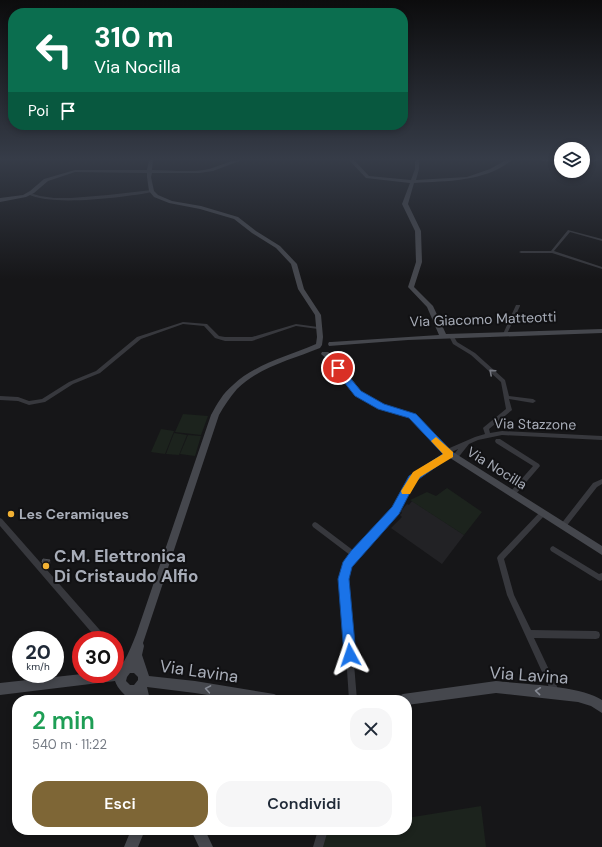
<!DOCTYPE html>
<html lang="it">
<head>
<meta charset="utf-8">
<style>
  :root { --surface:#fff; --page:#f6f6f7; --text:#1f2937; --muted:#747a83; --accent:#7e6636 }
  body { margin:0; font-family:"DM Sans",sans-serif; background:var(--page); color:var(--text); height:100vh; display:flex; flex-direction:column; font-size:15px; white-space:nowrap }
  * { box-sizing:border-box; margin:0 }
  p { font-size:13px; color:var(--muted) }
  .icon { flex:none; width:22px; height:22px; fill:none; stroke:currentColor; stroke-width:2; stroke-linecap:round; stroke-linejoin:round }
  .map { position:relative; flex:1; overflow:hidden }
  .side { position:absolute; left:12px; top:695px; width:400px; height:140px; display:flex; flex-direction:column; background:var(--surface); border-radius:16px; box-shadow:0 2px 6px #0003 }
  .side>* { flex:none }
  .top-card { position:absolute; left:8px; top:8px; width:400px; height:122px; border-radius:16px; box-shadow:0 2px 6px #0003; background:#0b6e4f; color:#fff; overflow:hidden }
  .fabs { position:absolute; left:554px; top:142px; display:grid; gap:8px }
  .fabs a { display:grid; place-items:center; width:36px; height:36px; border-radius:50%; background:var(--surface); box-shadow:0 2px 6px #0003; font-size:20px }
  .speed { position:absolute; left:12px; top:631px; display:flex; gap:8px; font-size:20px; font-weight:700; text-align:center }
  .speed>* { display:grid; place-content:center; width:52px; height:52px; border-radius:50%; background:var(--surface); box-shadow:0 2px 6px #0003; line-height:1 }
  .speed small { font-size:10px; font-weight:400 }
  .speed .limit { border:6px solid #d22; background:#fff; color:#111 }
  .pin { position:absolute; display:grid; place-items:center; width:34px; height:34px; color:#fff; margin:-17px; border:2px solid #fff; border-radius:50%; box-shadow:0 1px 4px #0007 }
  .me { position:absolute; width:44px; margin:-22px; rotate:355deg; stroke-linejoin:round; filter:drop-shadow(0 0 3px #0008) }
  .turn { display:flex; align-items:center; gap:14px; height:84px; padding:0 20px; font-size:18px }
  .turn .icon { width:52px; height:52px; stroke-width:2.5 }
  .turn b { display:block; font-size:28px; line-height:34px }
  .then { display:flex; align-items:center; height:38px; padding:0 20px; background:#0003; gap:8px; font-size:15px }
  .round { display:grid; place-items:center; flex:none; width:42px; height:42px; border-radius:16px; background:var(--page) }
  .head { display:flex; align-items:center; justify-content:space-between; height:68px; padding:0 20px }
  h1 { font-size:24px; font-weight:600; line-height:30px; color:#1e9e55 }
  .button { display:flex; gap:8px; margin-top:auto; padding:8px 20px }
  .button a { flex:1; height:46px; border-radius:16px; background:var(--accent); color:#fff; font-size:16px; font-weight:600; line-height:46px; text-align:center }
  .button a+a { background:var(--page); color:var(--text) }
  .map>svg:first-child { display:block }
  .built { fill:#222225 }
  .green { fill:#1c231d }
  .lines { fill:none; stroke-linecap:round; stroke-linejoin:round }
  .street { fill:#37383d; fill-rule:evenodd }
  .secondary { fill:#45474d; fill-rule:evenodd }
  .shaded-wall { fill:#212124 }
  .building { fill:#3f3f44; stroke:#4f5156 }
  .oneway { stroke:#757881 }
  .oneway2 { stroke:#858993 }
  .route { fill:#1a73e8; stroke:#114b97 }
  .slow { fill:#f59e0b }
  .poi-dot { fill:#f2b134; stroke:#111113; stroke-width:1.5 }
  .labels { text-anchor:middle; stroke-width:4; stroke-linejoin:round; paint-order:stroke }
  .street-label { font-size:14px; fill:#a8adb8; stroke:#111113 }
  .poi-label { font-size:14px; font-weight:bold; fill:#a8adb8; stroke:#111113; text-anchor:start }
  .near-poi-label { font-size:17px; font-weight:bold; fill:#a8adb8; stroke:#111113; text-anchor:start }
  .near-street-label { font-size:17px; fill:#a8adb8; stroke:#111113 }
</style>
</head>
<body>
<div class="map">
<svg width="602" height="847" viewBox="0 0 602 847">
  <rect width="100%" height="100%" fill="#161618"/>
  <path class="built" d="M412 501 464 535 442 564 391 528 402 517 400 515 402 513 401 511 407 504 409 505Z"/>
  <path class="green" d="M183 414 208 416 201 435 175 432Z
    M161 429 174 431 165 454 151 452Z
    M174 433 187 435 179 455 166 454Z
    M188 435 201 436 195 456 180 454Z
    M447 488 482 512 464 535 410 500 427 492 436 496Z
    M481 806 486 847H321L325 830H407V818Z"/>
  <g class="lines">
    <path class="street" d="M152 190H153V192C126 197 51 207 28 194L30 193 40 196 54 198H71L108 195Z
      M568 230 602 239V241L570 232 554 251 602 267V269L552 253H521L519 252 521 251H551Z
      M516 305H520V306L507 334V335H503V334Z
      M183 322 207 324 219 336 225 337H252L296 324 318 327 320 328 318 329 296 326 252 341H225L215 338 204 326 183 324 141 339 100 373 73 384 45 402 29 405 18 401 0 400V396L18 397 29 401 42 399 69 382 96 371 137 337Z
      M449 335H453L457 342 475 353 505 380 509 396 533 399 536 401 533 403 509 399 512 410 489 429 490 433 502 431 602 436V440L502 435 478 440 469 444 457 459H453L452 457 458 449 452 452 453 454 452 456 414 480 398 512 352 562 348 571 347 579 357 700H349L341 579C342 570 344 561 350 555L313 527 312 525 313 523 315 522 317 523 354 551 394 508 410 476 446 454 444 452 445 450 475 437 485 434 483 428 484 427 506 409 501 382 471 355 453 344 449 336Z
      M496 439H500L539 464 540 466 515 495H511L510 493 511 491 533 466 496 443 495 441Z
      M602 479V484L597 487 565 528 563 529 561 528 560 526 561 524 593 483Z
      M543 510 545 511 546 513 545 515 504 559 514 595 531 630 596 631 599 632 600 635 599 638 596 639 534 638 560 693 559 696 556 697 553 696 507 595 497 558 498 556 541 511Z
      M0 518 2 519 106 637 107 640H98L0 526Z
      M553 546 599 574 602 573V580L600 581 598 580 551 551 550 549 551 547Z
      M115 654C120 657 125 666 127 671L126 674 123 675C115 671 115 662 115 654Z
      M318 830H328L323 847H313Z"/>
    <path class="secondary" d="M149 160H153L152 170C171 170 191 173 209 169 220 166 230 160 242 160L213 171 199 173H152L151 177 154 191 158 195 172 201 201 206 238 217 256 231 280 246 297 264 304 289 321 315 323 337 322 345 320 348C293 359 259 367 237 389 230 397 224 406 219 415L143 643 144 646 142 655 149 676 195 681 274 694 278 696 280 700H239L195 693 147 687 150 700H129C124 693 118 690 115 681L0 695V683L82 674H115V670C124 668 132 644 136 635L211 415C217 404 223 393 233 385 255 364 288 356 316 344L317 337 315 315 298 289 291 264 276 248 252 233 234 219 200 209 169 203 154 197 149 191 147 177V173L75 172 48 181 34 193 26 197 0 202V198L23 195 30 191 44 179 75 170H147ZM130 673H134L138 677V680L134 685H130L126 681 127 677Z
      M349 160H354L369 176 411 180 415 169V160H419V169L416 180 467 177 490 169 506 160H512C485 182 448 181 414 183L408 204 421 231 422 262 414 287 433 306 446 334 602 329V333L408 340 329 346 328 344 329 342H331L439 335 427 307 408 287 416 262 415 231 402 204 410 183 366 178Z
      M540 160H561V162L542 161Z
      M591 160H600L583 164V162Z
      M322 352H328L334 356 361 391 384 405 415 414 453 452 602 546V555L447 456 409 418 378 409 355 395 328 360 321 354Z
      M496 681C521 684 583 686 602 700V713L591 706 578 702 496 693 407 705V700H397L399 696 403 694Z
      M131 830H145L138 847H124Z
      M191 830H205L213 847H199Z"/>
  </g>
  <path class="shaded-wall" d="M50 560 51 563 47 568 46 566Z"/>
  <path class="building" d="M43 559 50 560 46 566 42 562Z"/>
  <defs><path id="oneway-chevron" d="M-2-3.5L2.5 0L-2 3.5" fill="none" stroke-width="1.6" stroke-linecap="round" stroke-linejoin="round"/></defs>
  <use class="oneway" href="#oneway-chevron" transform="translate(492 372) rotate(-138)"/>
  <g class="oneway2">
    <use href="#oneway-chevron" transform="translate(208 689) rotate(-170)"/>
    <use href="#oneway-chevron" transform="translate(538 691) rotate(-174)"/>
  </g>
  <linearGradient id="sky" x2="0" y2="1"><stop stop-color="#0c0c0d"/><stop offset="0.57" stop-color="#363c48"/><stop offset="1" stop-color="#363c48" stop-opacity="0"/></linearGradient>
  <rect width="602" height="279" fill="url(#sky)"/>
  <path class="route" d="M338 365 340 366 361 391 384 404 416 414 454 454 416 481 399 514 352 567 349 579 356 655 354 659 350 661 345 659 344 655 338 579 343 562 351 551 392 507 409 476 443 454 409 418 378 409 355 396 333 368Z"/>
  <path class="slow" d="M436 437 453 452V457L420 477 410 494H402L401 491 413 472 443 454 431 441Z"/>
  <g class="poi-dot">
    <circle cx="11" cy="514" r="4"/>
    <circle cx="46" cy="566" r="4"/>
  </g>
  <g class="labels">
    <g class="street-label">
      <text transform="translate(483 319) rotate(-2)" y="5">Via Giacomo Matteotti</text>
      <text transform="translate(535 424) rotate(1)" y="5">Via Stazzone</text>
      <text transform="translate(497 468) rotate(32)" y="5">Via Nocilla</text>
    </g>
    <g class="poi-label">
      <text x="19" y="519">Les Ceramiques</text>
    </g>
    <g class="near-poi-label">
      <text x="54" y="562">C.M. Elettronica<tspan x="54" dy="20">Di Cristaudo Alfio</tspan></text>
    </g>
    <g class="near-street-label">
      <text transform="translate(199 671) rotate(8)" y="6">Via Lavina</text>
      <text transform="translate(529 675) rotate(4)" y="6">Via Lavina</text>
    </g>
  </g>
</svg>
<div class="fabs">
<a><svg class="icon" aria-label="layers" viewBox="0 0 24 24"><path d="M12 4l9 5-9 5-9-5zM3 14l9 5 9-5"/></svg></a>
</div>
<div class="speed"><div>20<small>km/h</small></div><div class="limit">30</div></div>
<div class="pin" style="left:338px;top:368px;background:#d93025"><svg class="icon" aria-label="arrive" viewBox="0 0 24 24"><path d="M6 21V4h12l-3 4 3 4H6"/></svg></div>
<svg class="me" style="left:350px;top:655px" viewBox="-20 -20 40 40"><path d="M0-17L14 15 0 8-14 15z" fill="#1a73e8" stroke="#fff" stroke-width="4"/></svg>
<div class="top-card">
<div class="turn"><svg class="icon" aria-label="left" viewBox="0 0 24 24"><path d="M17 20v-9H6M10 6l-5 5 5 5"/></svg><div><b>310 m</b>Via Nocilla</div></div>
<div class="then">Poi<svg class="icon" aria-label="arrive" viewBox="0 0 24 24"><path d="M6 21V4h12l-3 4 3 4H6"/></svg></div>
</div>
<section class="side">
<div class="head"><div><h1>2 min</h1><p>540 m · 11:22</p></div><a class="round"><svg class="icon" aria-label="close" viewBox="0 0 24 24"><path d="M6 6l12 12M18 6L6 18"/></svg></a></div>
<div class="button"><a>Esci</a><a>Condividi</a></div>
</section>
</div>
</body>
</html>
